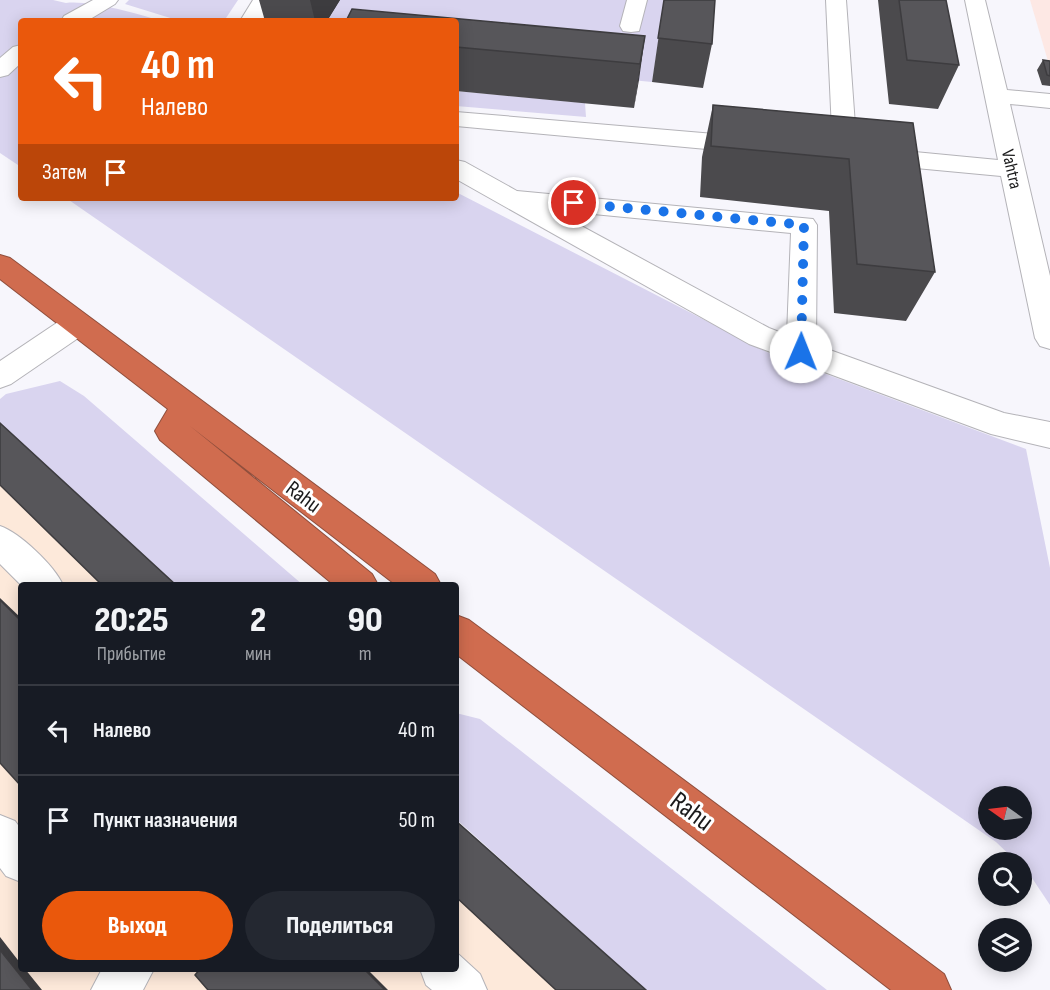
<!DOCTYPE html>
<html lang="ru">
<head>
<meta charset="utf-8">
<style>
  :root { --surface:#171b24; --page:#242831; --text:#f1f3f6; --muted:#9ea1a6; --line:#363941; --accent:#ea580c }
  body { margin:0; font-family:"Sofia Sans Condensed",sans-serif; background:var(--page); color:var(--text); height:100vh; display:flex; flex-direction:column; font-size:22px; white-space:nowrap }
  * { box-sizing:border-box; margin:0 }
  p { font-size:20px; color:var(--muted) }
  .icon { flex:none; width:33px; height:33px; fill:none; stroke:currentColor; stroke-width:2; stroke-linecap:round; stroke-linejoin:round }
  .map { position:relative; flex:1; overflow:hidden }
  .panel { position:absolute; left:18px; top:582px; width:441px; height:390px; display:flex; flex-direction:column; background:var(--surface); border-radius:6px; box-shadow:0 3px 15px #0003 }
  .panel>* { flex:none }
  .hud { position:absolute; left:18px; top:18px; width:441px; height:183px; border-radius:6px; box-shadow:0 3px 15px #0003; background:#ea580c; color:#fff; overflow:hidden }
  .needle { width:39px; rotate:284deg }
  .fabs { position:absolute; left:978px; top:786px; display:grid; gap:12px }
  .fabs a { display:grid; place-items:center; width:54px; height:54px; border-radius:50%; background:var(--surface); box-shadow:0 3px 15px #0003; font-size:30px }
  .pin { position:absolute; display:grid; place-items:center; width:51px; height:51px; color:#fff; margin:-26px; border:3px solid #fff; border-radius:50%; box-shadow:0 2px 6px #0007 }
  .me { position:absolute; width:66px; margin:-33px; rotate:1deg; stroke-linejoin:round; filter:drop-shadow(0 0 4px #0008) }
  .turn { display:flex; align-items:center; gap:21px; height:126px; padding:0 24px; font-size:27px }
  .turn .icon { width:78px; height:78px; stroke-width:2.5 }
  .turn b { display:block; font-size:42px; line-height:51px }
  .then { display:flex; align-items:center; height:57px; padding:0 24px; background:#0003; gap:12px; font-size:22px }
  .eta { display:flex; justify-content:space-evenly; align-items:center; height:102px; text-align:center }
  .eta b { font-size:36px; font-weight:800; line-height:42px }
  .primary-button { display:flex; gap:12px; margin-top:auto; padding:12px 24px }
  .primary-button a { flex:1; height:69px; border-radius:36px; background:var(--accent); color:#fff; font-size:24px; font-weight:800; line-height:69px; text-align:center }
  .primary-button a+a { background:var(--page); color:var(--text) }
  ul { padding:0; list-style:none }
  li { display:flex; align-items:center; gap:18px; height:90px; padding:0 24px; border-top:2px solid var(--line) }
  li div { flex:1 }
  li b { display:block; font-size:22px }
  li em { font-style:normal }
  .map>svg:first-child { display:block }
  .commercial { fill:#fde8e4 }
  .industrial { fill:#fde9da }
  .green { fill:#d9d4ef; fill-rule:evenodd }
  .lines { fill:none; stroke-linecap:round; stroke-linejoin:round }
  .minor-casing { stroke:#b4b3b8; stroke-width:2 }
  .highway-casing { stroke:#904f3d; stroke-width:2 }
  .minor { fill:#fff; fill-rule:evenodd }
  .highway { fill:#d06c4f; fill-rule:evenodd }
  .wall { fill:#4b4a4d }
  .shaded-wall { fill:#3d3c3f }
  .building { fill:#57565a; stroke:#3d3c3f; stroke-width:1.5 }
  .route { stroke:#1a73e8; stroke-width:10; stroke-dasharray:0 18 }
  .labels { text-anchor:middle; stroke-width:6; stroke-linejoin:round; paint-order:stroke }
  .far-street-label { font-size:18px; fill:#1a1a1b; stroke:#fff }
  .street-label { font-size:22px; fill:#1a1a1b; stroke:#fff }
  .near-street-label { font-size:27px; fill:#1a1a1b; stroke:#fff }
</style>
</head>
<body>
<div class="map">
<svg width="1050" height="990" viewBox="0 0 1050 990">
  <rect width="100%" height="100%" fill="#f7f6fc"/>
  <path class="commercial" d="M1030 0H1050V68Z"/>
  <path class="industrial" d="M0 424 175 585H21V969H456V823L644 990H0Z"/>
  <path class="green" d="M0 0H53L66 3C88 0 137 13 160 21H21V167L0 153Z
    M129 0H238L224 21H180L125 4Z
    M340 0H665L652 82 456 63V21H327Z
    M456 91 585 103 586 117 456 106Z
    M456 192 767 352 1026 449 1050 568V905L1030 875 1022 867V862H1017L996 842 66 198H456ZM988 796H1022V830H988Z
    M60 381 84 396 303 585H176L0 424V399L6 394Z
    M456 713 480 719 827 990H646L456 819Z"/>
  <g class="lines">
    <g class="minor-casing">
      <path id="minor" d="M93 0H118L115 4 87 21H61L64 16Z
        M253 0H273L262 21H240Z
        M627 0H647L639 31 631 32 623 31 620 26Z
        M826 0H846L857 153 854 159 845 161 836 159 833 153Z
        M965 0H985L1007 90 1050 94V108L1010 104 1050 276V349L1040 346 1035 338 1001 176 873 164 864 162 861 156 864 150 873 148 998 160Z
        M21 45V63L8 75 0 77V58L13 47Z
        M456 112 750 137 759 140 762 145 759 150 750 153 456 126Z
        M456 160 465 162 517 191 813 219 817 225 816 345 1004 413 1050 422V448L991 434 749 344 456 179ZM552 210 791 233 787 335 769 328Z
        M77 313 87 316 91 324 87 332 11 384 0 388V361L67 316Z
        M0 526C20 533 54 565 63 585H21L0 564Z
        M0 815 15 821 21 829V882L6 876 0 868Z
        M456 952 480 974 487 990H432L426 985 420 969H456Z
        M102 969H154L143 990H91Z"/>
    </g>
    <g class="highway-casing">
      <path id="highway" d="M0 255 10 258 435 574 441 585H396L190 426 372 574 378 585H334L160 440 155 431 168 409 0 279Z
        M456 615 469 620 944 974 951 990H891L456 654Z"/>
    </g>
    <use href="#minor" class="minor"/>
    <use href="#highway" class="highway"/>
  </g>
  <path class="wall" d="M259 0H340L327 21H265Z
    M664 0 712 44 703 88 652 82Z
    M878 0H946L959 65 938 109 889 104Z
    M456 21 645 36 634 108 456 91Z
    M1043 60 1050 61V86L1042 85 1037 70Z
    M713 105 913 123 935 272 906 321 834 313 829 211 700 197 702 157Z"/>
  <path class="shaded-wall" d="M310 0H340L327 21H315Z
    M645 36 639 80 634 108 640 64Z
    M0 598 21 618V621L0 600Z
    M0 937 21 964V969H25L42 990H32L0 950Z
    M364 969H367L388 990H385Z"/>
  <path class="building" d="M664 0H715L712 44 658 38Z
    M899 0H946L959 65 907 60Z
    M352 9 645 36 640 64 456 47V21H346Z
    M1043 60 1050 61V76L1047 75Z
    M713 105 913 123 935 272 857 264 849 159 711 146Z
    M0 423 176 585H102L0 485Z
    M0 600 21 621V786L0 763Z
    M456 821 646 990H556L456 897Z
    M0 950 32 990H0Z
    M200 969H364L385 990H208L195 975Z"/>
  <g class="lines">
    <path class="route" d="M574 203 804 225 801 352"/>
  </g>
  <g class="labels">
    <g class="far-street-label">
      <text transform="translate(1012 169) rotate(77)" y="6">Vahtra</text>
    </g>
    <g class="street-label">
      <text transform="translate(304 496) rotate(37)" y="8">Rahu</text>
    </g>
    <g class="near-street-label">
      <text transform="translate(692 811) rotate(37)" y="9">Rahu</text>
    </g>
  </g>
</svg>
<div class="fabs">
<a><svg class="needle" viewBox="-14 -14 28 28"><path d="M0-13l5 13h-10z" fill="#e53935"/><path d="M0 13l5-13h-10z" fill="#9ea1a6"/></svg></a>
<a><svg class="icon" aria-label="search" viewBox="0 0 24 24"><circle cx="10" cy="10" r="6"/><path d="M15 15l6 6"/></svg></a>
<a><svg class="icon" aria-label="layers" viewBox="0 0 24 24"><path d="M12 4l9 5-9 5-9-5zM3 14l9 5 9-5"/></svg></a>
</div>
<div class="pin" style="left:574px;top:203px;background:#d93025"><svg class="icon" aria-label="arrive" viewBox="0 0 24 24"><path d="M6 21V4h12l-3 4 3 4H6"/></svg></div>
<svg class="me" style="left:801px;top:352px" viewBox="-20 -20 40 40"><circle r="19" fill="#fff"/><path d="M0-13L10 11 0 6-10 11z" fill="#1a73e8"/></svg>
<div class="hud">
<div class="turn"><svg class="icon" aria-label="left" viewBox="0 0 24 24"><path d="M17 20v-9H6M10 6l-5 5 5 5"/></svg><div><b>40 m</b>Налево</div></div>
<div class="then">Затем<svg class="icon" aria-label="arrive" viewBox="0 0 24 24"><path d="M6 21V4h12l-3 4 3 4H6"/></svg></div>
</div>
<section class="panel">
<div class="eta">
<div><b>20:25</b><p>Прибытие</p></div>
<div><b>2</b><p>мин</p></div>
<div><b>90</b><p>m</p></div>
</div>
<ul>
<li><svg class="icon" aria-label="left" viewBox="0 0 24 24"><path d="M17 20v-9H6M10 6l-5 5 5 5"/></svg><div><b>Налево</b></div><em>40 m</em></li>
<li><svg class="icon" aria-label="arrive" viewBox="0 0 24 24"><path d="M6 21V4h12l-3 4 3 4H6"/></svg><div><b>Пункт назначения</b></div><em>50 m</em></li>
</ul>
<div class="primary-button"><a>Выход</a><a>Поделиться</a></div>
</section>
</div>
</body>
</html>
